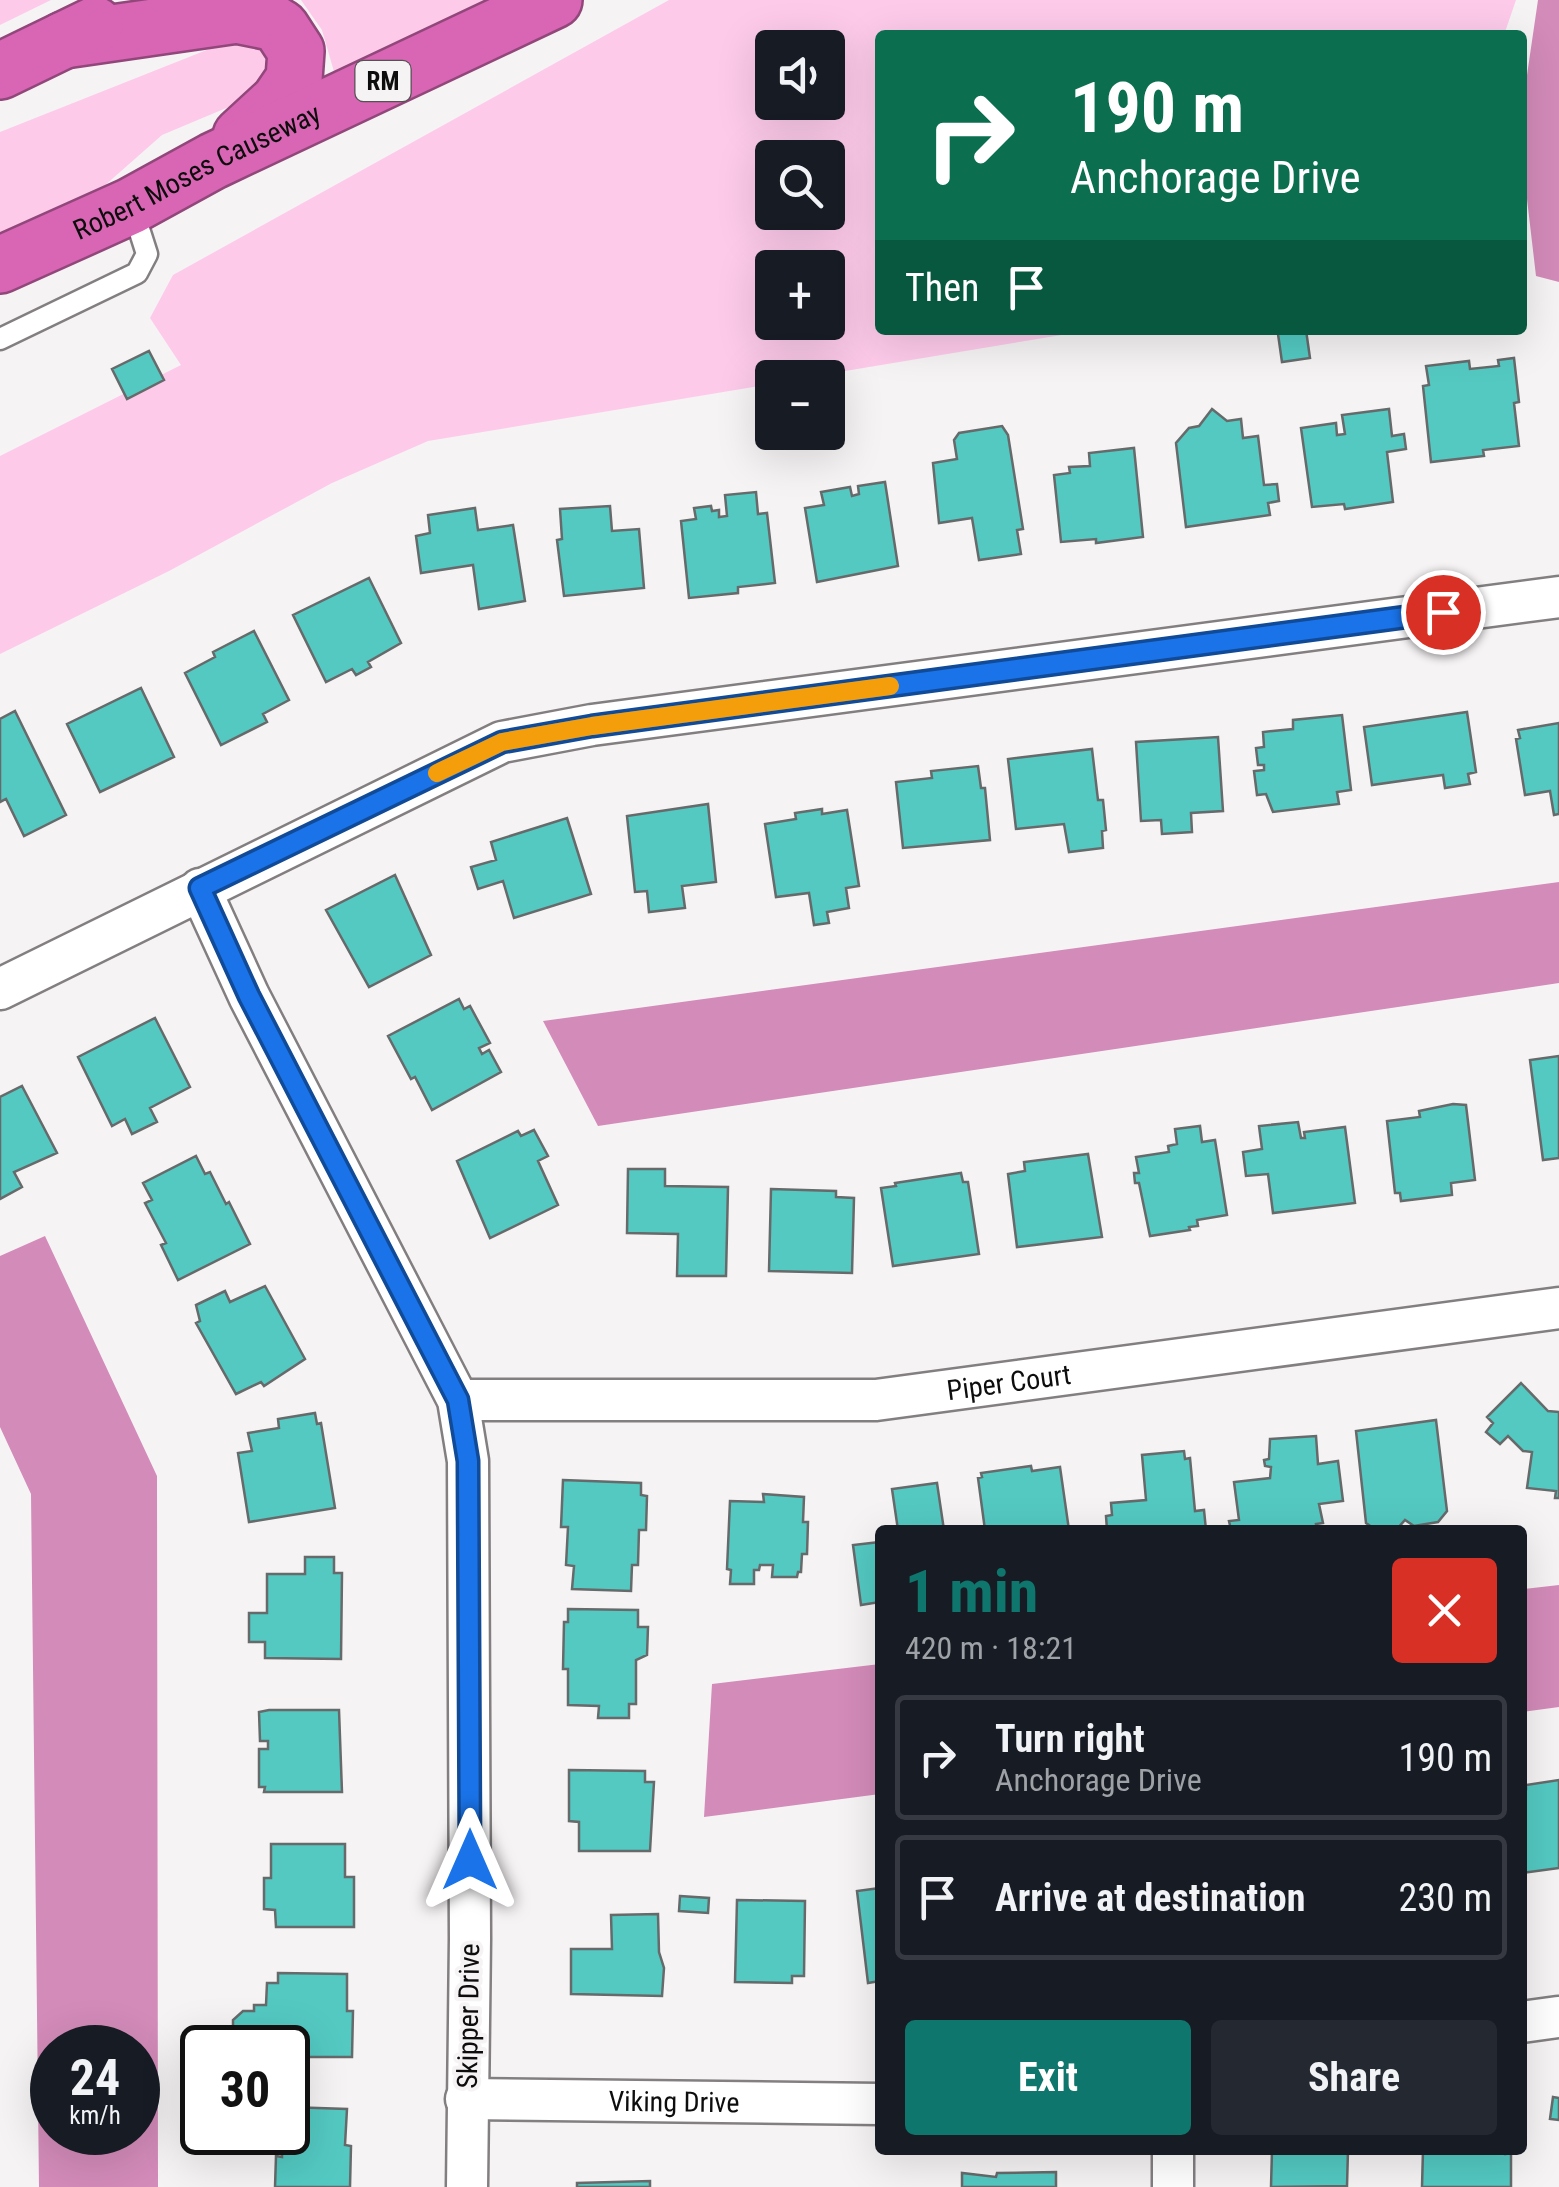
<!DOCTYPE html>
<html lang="en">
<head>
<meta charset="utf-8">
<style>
  :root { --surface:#171b24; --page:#242831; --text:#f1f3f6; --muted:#9ea1a6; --line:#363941; --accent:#0f766e }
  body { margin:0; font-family:"Roboto Condensed",sans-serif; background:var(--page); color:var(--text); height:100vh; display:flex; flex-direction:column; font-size:38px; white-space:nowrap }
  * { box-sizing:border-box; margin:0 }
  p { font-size:32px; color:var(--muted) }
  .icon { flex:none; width:55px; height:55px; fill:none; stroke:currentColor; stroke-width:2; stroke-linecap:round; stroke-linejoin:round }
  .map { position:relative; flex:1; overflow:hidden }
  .side { position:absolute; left:875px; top:1525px; width:652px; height:630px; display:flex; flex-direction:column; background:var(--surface); border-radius:10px; box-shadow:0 10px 40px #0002 }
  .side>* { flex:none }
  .top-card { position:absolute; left:875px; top:30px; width:652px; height:305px; border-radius:10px; box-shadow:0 10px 40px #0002; background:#0b6e4f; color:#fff; overflow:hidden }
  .fabs { position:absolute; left:755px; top:30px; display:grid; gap:20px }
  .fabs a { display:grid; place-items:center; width:90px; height:90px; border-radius:10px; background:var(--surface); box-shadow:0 10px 40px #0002; font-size:50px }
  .speed { position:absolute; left:30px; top:2025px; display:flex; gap:20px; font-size:50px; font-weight:700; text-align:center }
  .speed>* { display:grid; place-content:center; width:130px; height:130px; border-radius:50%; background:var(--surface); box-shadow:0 10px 40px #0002; line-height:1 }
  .speed small { font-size:25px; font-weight:400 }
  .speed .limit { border:5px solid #111; border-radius:15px; background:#fff; color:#111 }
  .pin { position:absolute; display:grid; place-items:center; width:85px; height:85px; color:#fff; margin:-42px; border:5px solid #fff; border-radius:50%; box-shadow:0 2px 10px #0007 }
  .me { position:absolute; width:110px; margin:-55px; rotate:0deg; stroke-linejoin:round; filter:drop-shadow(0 0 8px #0008) }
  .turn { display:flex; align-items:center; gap:35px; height:210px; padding:0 30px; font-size:45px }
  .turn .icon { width:130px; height:130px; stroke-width:2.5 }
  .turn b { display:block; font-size:70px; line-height:85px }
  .then { display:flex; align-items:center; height:95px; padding:0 30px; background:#0003; gap:20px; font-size:38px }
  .round { display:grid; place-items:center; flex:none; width:105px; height:105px; border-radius:10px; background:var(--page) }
  .summary { display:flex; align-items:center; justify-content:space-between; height:170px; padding:0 30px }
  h1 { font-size:60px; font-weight:700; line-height:75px; color:var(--accent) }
  .cta { display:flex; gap:20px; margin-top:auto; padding:20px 30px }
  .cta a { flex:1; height:115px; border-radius:10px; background:var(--accent); color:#fff; font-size:40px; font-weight:700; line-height:115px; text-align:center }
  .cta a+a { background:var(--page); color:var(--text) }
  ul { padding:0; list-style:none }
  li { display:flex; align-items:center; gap:30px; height:125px; margin:0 20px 15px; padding:0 10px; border:5px solid var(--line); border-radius:10px }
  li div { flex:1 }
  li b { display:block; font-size:38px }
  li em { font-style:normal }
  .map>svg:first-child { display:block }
  .green { fill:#fdcaea; fill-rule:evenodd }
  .water { fill:#d38bb9; fill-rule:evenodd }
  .building { fill:#53c9c2; stroke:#666a6a; stroke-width:2.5 }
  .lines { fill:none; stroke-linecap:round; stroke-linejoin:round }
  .service-casing { stroke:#837f81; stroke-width:25 }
  .minor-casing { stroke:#837f81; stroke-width:45 }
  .motorway-casing { stroke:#91477a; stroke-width:60 }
  .service { stroke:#fff; stroke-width:20 }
  .minor { stroke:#fff; stroke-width:40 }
  .motorway { stroke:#d866b4; stroke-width:55 }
  .route-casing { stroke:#114b97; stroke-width:25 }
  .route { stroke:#1a73e8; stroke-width:18 }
  .slow { stroke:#f59e0b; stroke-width:18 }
  .labels { text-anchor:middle; stroke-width:8; stroke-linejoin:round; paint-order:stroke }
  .shield { fill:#f6f3f5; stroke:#545253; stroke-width:2.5 }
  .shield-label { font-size:25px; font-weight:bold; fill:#0e0d0d }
  .street-label { font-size:28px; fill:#0e0d0d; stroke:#f6f3f5 }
</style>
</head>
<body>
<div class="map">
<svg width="1559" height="2187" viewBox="0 0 1559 2187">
  <rect width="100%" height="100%" fill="#f6f3f5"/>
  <path class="green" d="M0 0H51L0 25Z
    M301 0H507L337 82 322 30Z
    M669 0H1516L1504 35H880V330H1092L809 377 772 378V384L428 441 332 483 169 571 0 654V456L181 365 150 318 173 275ZM772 48H828V102H772ZM772 158H828V212H772ZM772 268H828V322H772Z
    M265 33 274 88 162 135 103 187 0 236V132L242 36Z"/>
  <path class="water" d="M1538 0H1559V282L1536 276 1523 165 1522 109Z
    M1559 882V983L598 1126 543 1021Z
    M45 1236 157 1476 158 2187H39L31 1494 0 1427V1256ZM52 2048H138V2132H52Z
    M1559 1585V1707L1523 1712V1589Z
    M880 1664V1794L704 1817 712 1684Z"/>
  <path class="building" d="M1306 330 1310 358 1282 362 1278 334Z
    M149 351 164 380 127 399 112 369Z
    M1514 358 1519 402 1514 403 1519 446 1483 450 1484 456 1431 462 1423 386 1429 385 1426 366 1469 361 1470 369 1499 366 1498 360Z
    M1212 409 1227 421 1241 419 1243 438 1258 436 1264 485 1277 484 1279 501 1268 503 1270 515 1186 527 1176 443 1189 428 1199 426Z
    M1389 409 1392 436 1404 434 1406 449 1387 452 1393 502 1345 509 1344 504 1312 507 1301 428 1336 423 1337 435 1345 434 1342 415Z
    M1002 426 1008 435 1023 529 1017 530 1021 554 979 560 972 518 939 523 933 463 957 459 954 440 959 433Z
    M1134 448 1143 537 1096 543V539L1061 542 1054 475 1070 473 1069 467 1090 466 1089 453Z
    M885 482 898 566 817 582 805 508 824 505 821 492 850 487 852 496 859 494 858 486Z
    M756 492 758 514 767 513 775 583 738 587V593L689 598 681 521 696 519 694 508 711 506 712 511 719 510V517L727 516 725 495Z
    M610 506 612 531 639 529 644 588 564 596 557 540 562 539 560 509Z
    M475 508 478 530 513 525 525 601 479 609 473 565 421 573 416 536 430 533 428 515Z
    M369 578 401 643 368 662 371 667 356 675 352 669 326 682 293 615Z
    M254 631 289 700 263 714 267 722 221 745 185 673 215 657 213 652Z
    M141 688 174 757 100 792 67 724Z
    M15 711 66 815 24 836 6 799 0 802V719Z
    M1467 712 1476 772 1468 774 1470 784 1445 788 1443 775 1372 785 1364 727Z
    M1342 715 1351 790 1337 792 1339 804 1273 812 1266 794 1257 795 1254 771 1264 770V765H1258L1256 748 1264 747 1263 732 1293 729V720Z
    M1559 723V814L1554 815 1550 791 1525 795 1516 739 1520 738 1518 730Z
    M1218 737 1223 811 1191 813 1192 832 1162 834 1161 820 1141 821 1136 742Z
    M1092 749 1098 800H1103L1106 830 1102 831 1103 848 1069 852 1064 824 1016 829 1008 759Z
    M978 766 981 788H985L990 840 903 848 896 782 932 778 931 771Z
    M708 804 716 882 682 886 685 908 649 912 647 891 635 892 627 816Z
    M822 809V814L847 810 859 886 846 888 849 908 827 912 829 923 814 925 809 893 776 897 765 824 796 819 795 813Z
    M567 818 591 894 514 918 503 881 478 889 471 867 496 860 491 842Z
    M395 875 431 955 369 987 326 910Z
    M459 999 464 1009 470 1006 490 1043 479 1048 482 1054 489 1050 501 1072 432 1110 415 1077 411 1079 388 1036Z
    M155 1018 190 1087 150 1108 157 1122 132 1134 125 1119 112 1126 78 1057Z
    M1559 1056V1158L1543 1160 1530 1060Z
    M22 1086 57 1153 14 1172 22 1187 0 1199V1097Z
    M1453 1104 1466 1105 1475 1180 1451 1183 1452 1195 1401 1201 1400 1193H1395L1387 1121 1420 1117 1419 1111Z
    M1298 1122 1301 1138H1305L1304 1132 1345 1127 1355 1203 1273 1213 1268 1174 1246 1176 1243 1152 1262 1149 1259 1126Z
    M1200 1126 1202 1142 1215 1140 1227 1215 1197 1220 1198 1226 1189 1227 1190 1230 1150 1236 1139 1183H1135L1134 1173H1139L1136 1157 1169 1152 1168 1146 1177 1144 1175 1129Z
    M534 1130 548 1156 538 1161 558 1205 490 1238 457 1161 518 1131 521 1136Z
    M1088 1154 1102 1237 1017 1247 1008 1174 1025 1171 1024 1162Z
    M196 1156 205 1174 210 1172 226 1204 229 1202 250 1244 178 1280 161 1245 166 1243 145 1203 152 1200 143 1183Z
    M628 1169H665V1186L728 1187 726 1276H677L678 1234 627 1233Z
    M961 1173 963 1182H968L979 1254 893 1266 881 1188 896 1186 895 1183Z
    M771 1189 836 1191V1197L854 1198 852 1273 769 1271Z
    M265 1286 305 1359 264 1386 261 1382 236 1394 196 1323 200 1321 196 1305 225 1291 230 1302Z
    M1521 1383 1548 1411 1559 1412V1498H1555L1556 1491 1527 1488 1532 1452 1523 1451 1508 1436 1500 1444 1486 1432 1493 1423 1487 1417Z
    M315 1413 317 1424 321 1423 335 1508 249 1522 238 1453 252 1451 248 1433 279 1428 278 1419Z
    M1436 1420 1447 1511 1438 1522 1414 1526 1405 1520 1397 1529 1376 1530 1366 1523 1356 1431Z
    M1316 1436 1318 1464 1338 1461 1343 1501 1319 1504 1323 1523 1316 1524 1317 1530H1231L1229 1521 1239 1520 1234 1482 1270 1478 1271 1467 1265 1466 1264 1460 1269 1459 1270 1439Z
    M1184 1451 1185 1459 1190 1458 1195 1511 1204 1510 1206 1530H1107L1106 1516 1112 1515 1111 1503 1146 1500 1142 1455Z
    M1031 1466 1032 1471 1060 1467 1069 1530H985L978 1478 982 1477 981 1473Z
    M563 1480 641 1483V1495L647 1496 646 1530H639L638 1565H632L631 1591 572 1589 574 1566 566 1565 568 1527H561Z
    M937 1483 944 1530H898L892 1489Z
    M763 1494 804 1497 803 1522H808L807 1554H802L801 1572H798L797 1577H772L773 1565H760L759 1570H754V1584H730L731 1570 727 1569 730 1501 764 1502Z
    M880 1542V1602L861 1605 853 1545Z
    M305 1557H334V1573H342L341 1659 265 1658V1642H249V1613H267V1574H305Z
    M568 1609 638 1610V1627H648L647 1655 636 1660V1704H629V1718H598L599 1706 568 1705V1669H563L564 1622H568Z
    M269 1710H339L342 1792H264L265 1787H259V1749H268V1741H260L259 1712Z
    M569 1770 645 1771V1782H654L650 1851H579V1822L569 1821Z
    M1559 1780V1868L1522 1873V1789H1526V1785Z
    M271 1844H345V1877H354V1927H276L275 1910 264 1909V1878H271Z
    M880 1888V1981L868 1983 857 1891Z
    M680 1896 709 1898 708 1913 679 1911Z
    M737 1900 805 1901 804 1976H792V1983L735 1982Z
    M658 1914 659 1952 664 1968 662 1996 571 1994V1949H612L611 1915Z
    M278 1973 347 1974V2011H353L352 2057H288V2048L239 2047 233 2040V2020L243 2011H254V2005H266L267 1983H278Z
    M1553 2097 1559 2098V2120L1550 2119Z
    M288 2107 347 2109 345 2145 351 2146 350 2187H275L276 2156 282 2157V2144L262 2143V2132H288Z
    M1272 2150H1348L1347 2186 1271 2187Z
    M1423 2150H1507L1506 2154 1511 2153V2187H1422Z
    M1056 2172V2187H962V2173L996 2177 997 2173Z
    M650 2181V2187H577V2183Z"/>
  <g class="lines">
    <g class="service-casing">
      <path id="service" d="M0 339 137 273 147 254 132 207"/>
    </g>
    <g class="minor-casing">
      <g id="minor">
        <path d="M200 889 249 996 458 1400 468 1461 470 1939 467 2187"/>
        <path d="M0 989 502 742 592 725 1559 597"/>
        <path id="s1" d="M458 1400H876L1559 1308"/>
        <path d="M1522 2022 1558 2017"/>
        <path id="s2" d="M466 2099 880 2104"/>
        <path d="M1173 2187V2150"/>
      </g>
    </g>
    <g class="motorway-casing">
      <g id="motorway">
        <path d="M64 40 237 15 271 22 281 28 296 51 294 79 279 101 241 136"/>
        <path d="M0 71 95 25"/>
        <path id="s3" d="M0 265 131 206 213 161 554 0"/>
      </g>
    </g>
    <use href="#service" class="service"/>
    <use href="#minor" class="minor"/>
    <use href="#motorway" class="motorway"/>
  </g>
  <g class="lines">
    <g class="route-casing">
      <path id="route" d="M470 1860 468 1461 458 1400 249 996 200 888 502 742 592 726 1443 612"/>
    </g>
    <use href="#route" class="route"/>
    <path class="slow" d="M437 773 502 742 592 726 890 686"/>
  </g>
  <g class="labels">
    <rect class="shield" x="355.5" y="61" width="55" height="40" rx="8"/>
    <g class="shield-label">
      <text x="383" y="90">RM</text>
    </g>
    <g class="street-label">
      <text dy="10" stroke="none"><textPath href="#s3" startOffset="218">Robert Moses Causeway</textPath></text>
      <text dy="10" stroke="none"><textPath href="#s1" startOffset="552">Piper Court</textPath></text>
      <text transform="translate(468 2016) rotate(-89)" y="10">Skipper Drive</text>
      <text dy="10" stroke="none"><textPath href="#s2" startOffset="208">Viking Drive</textPath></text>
    </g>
  </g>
</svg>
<div class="fabs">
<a><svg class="icon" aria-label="sound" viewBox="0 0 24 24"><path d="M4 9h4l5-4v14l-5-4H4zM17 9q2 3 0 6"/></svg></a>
<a><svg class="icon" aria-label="search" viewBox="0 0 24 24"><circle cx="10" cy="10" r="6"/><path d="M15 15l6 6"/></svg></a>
<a>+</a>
<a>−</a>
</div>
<div class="speed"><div>24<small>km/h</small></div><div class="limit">30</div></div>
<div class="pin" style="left:1443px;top:612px;background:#d93025"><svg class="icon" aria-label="arrive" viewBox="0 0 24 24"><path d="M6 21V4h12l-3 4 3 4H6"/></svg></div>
<svg class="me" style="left:470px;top:1860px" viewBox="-20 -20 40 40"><path d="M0-17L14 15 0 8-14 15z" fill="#1a73e8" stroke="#fff" stroke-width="4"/></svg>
<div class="top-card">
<div class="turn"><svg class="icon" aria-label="right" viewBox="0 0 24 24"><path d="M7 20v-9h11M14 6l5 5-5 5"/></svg><div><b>190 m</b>Anchorage Drive</div></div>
<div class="then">Then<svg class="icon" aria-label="arrive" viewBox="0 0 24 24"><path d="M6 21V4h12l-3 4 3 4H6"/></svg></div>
</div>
<section class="side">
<div class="summary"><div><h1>1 min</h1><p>420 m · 18:21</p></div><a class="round" style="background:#d93025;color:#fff"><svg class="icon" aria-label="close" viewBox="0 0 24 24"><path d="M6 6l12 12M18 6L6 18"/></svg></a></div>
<ul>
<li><svg class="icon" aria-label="right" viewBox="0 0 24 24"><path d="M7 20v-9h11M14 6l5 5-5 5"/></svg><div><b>Turn right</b><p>Anchorage Drive</p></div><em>190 m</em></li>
<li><svg class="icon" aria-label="arrive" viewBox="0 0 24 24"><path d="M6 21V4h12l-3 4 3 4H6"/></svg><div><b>Arrive at destination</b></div><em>230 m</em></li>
</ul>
<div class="cta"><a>Exit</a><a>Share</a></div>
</section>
</div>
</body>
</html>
